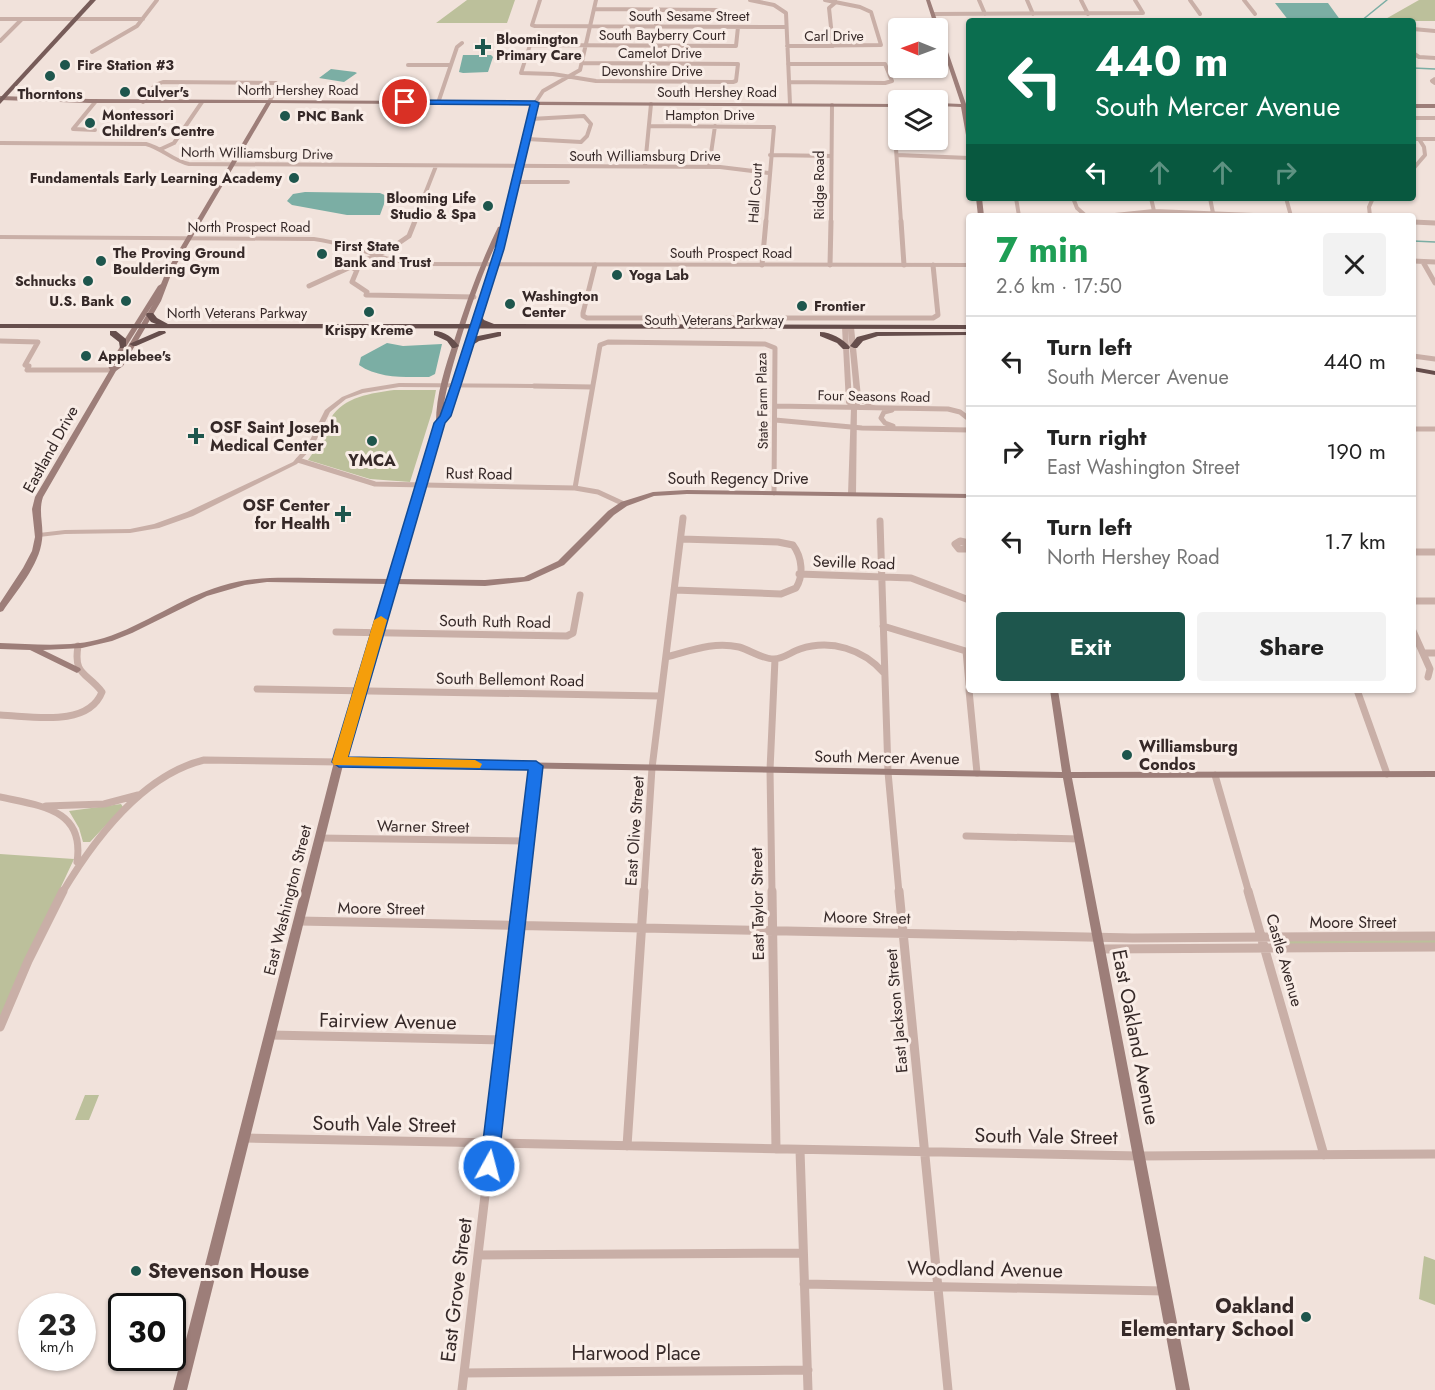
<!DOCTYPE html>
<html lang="en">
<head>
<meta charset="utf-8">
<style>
  :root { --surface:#fff; --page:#f2f2f2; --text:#222; --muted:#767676; --line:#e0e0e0; --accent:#1e564d }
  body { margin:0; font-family:Jost,sans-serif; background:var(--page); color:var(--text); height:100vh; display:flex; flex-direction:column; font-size:22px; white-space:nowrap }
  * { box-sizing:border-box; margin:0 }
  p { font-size:20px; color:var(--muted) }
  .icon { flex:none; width:33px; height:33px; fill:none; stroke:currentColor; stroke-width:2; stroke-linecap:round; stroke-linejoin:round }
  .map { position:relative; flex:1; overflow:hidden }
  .sheet { position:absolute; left:966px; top:213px; width:450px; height:480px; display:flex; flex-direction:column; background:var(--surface); border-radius:6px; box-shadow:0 2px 4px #0004 }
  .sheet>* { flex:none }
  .top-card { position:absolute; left:966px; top:18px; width:450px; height:183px; border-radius:6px; box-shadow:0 2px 4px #0004; background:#0b6e4f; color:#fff; overflow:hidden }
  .needle { width:39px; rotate:271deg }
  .buttons { position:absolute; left:888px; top:18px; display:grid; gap:12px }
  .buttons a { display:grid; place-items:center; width:60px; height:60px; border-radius:6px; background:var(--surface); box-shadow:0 2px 4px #0004; font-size:30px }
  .speed { position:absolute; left:18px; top:1293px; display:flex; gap:12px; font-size:30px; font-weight:700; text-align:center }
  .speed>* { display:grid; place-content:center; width:78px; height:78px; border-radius:50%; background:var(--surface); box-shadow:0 2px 4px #0004; line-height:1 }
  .speed small { font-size:15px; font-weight:400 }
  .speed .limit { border:3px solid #111; border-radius:9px; background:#fff; color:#111 }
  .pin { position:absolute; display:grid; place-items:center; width:51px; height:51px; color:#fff; margin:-26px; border:3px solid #fff; border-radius:50%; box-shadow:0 2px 6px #0007 }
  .me { position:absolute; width:66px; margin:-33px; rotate:7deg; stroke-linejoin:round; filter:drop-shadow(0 0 4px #0008) }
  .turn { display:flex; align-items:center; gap:21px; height:126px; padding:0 30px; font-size:27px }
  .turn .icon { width:78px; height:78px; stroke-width:2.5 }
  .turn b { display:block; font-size:42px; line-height:51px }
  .lanes { display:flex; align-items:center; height:57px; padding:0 30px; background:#0003; justify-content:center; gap:30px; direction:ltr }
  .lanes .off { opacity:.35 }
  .round { display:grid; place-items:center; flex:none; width:63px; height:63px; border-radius:6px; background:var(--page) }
  .head { display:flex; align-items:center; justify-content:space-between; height:102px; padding:0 30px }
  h1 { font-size:36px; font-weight:700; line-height:45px; color:#1e9e55 }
  .action { display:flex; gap:12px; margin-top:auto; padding:12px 30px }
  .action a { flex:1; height:69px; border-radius:6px; background:var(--accent); color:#fff; font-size:24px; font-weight:700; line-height:69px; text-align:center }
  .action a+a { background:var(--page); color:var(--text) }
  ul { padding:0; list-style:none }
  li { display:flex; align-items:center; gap:18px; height:90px; padding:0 30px; border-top:2px solid var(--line) }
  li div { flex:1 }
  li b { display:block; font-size:22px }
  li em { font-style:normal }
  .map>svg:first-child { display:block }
  .green { fill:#bcc09b }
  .water { fill:#7baea4 }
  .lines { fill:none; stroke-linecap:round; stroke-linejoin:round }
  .stream { stroke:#7baea4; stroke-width:1.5 }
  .minor-far3 { stroke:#c9afa7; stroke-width:4 }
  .minor-far2 { stroke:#c9afa7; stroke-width:5 }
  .minor-far1 { stroke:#c9afa7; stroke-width:7 }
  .minor { stroke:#c9afa7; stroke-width:9 }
  .tertiary { fill:#c9afa7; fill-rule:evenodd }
  .secondary { fill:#9d7e79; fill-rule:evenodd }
  .primary { fill:#775c59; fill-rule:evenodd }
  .trunk { fill:#664e4c; fill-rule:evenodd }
  .route { fill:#1a73e8; stroke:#114b97; stroke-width:1.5 }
  .slow { fill:#f59e0b }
  .poi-dot { fill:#1e564d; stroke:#f9ede7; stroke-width:2 }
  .labels { text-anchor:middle; stroke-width:6; stroke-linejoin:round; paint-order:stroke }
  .far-street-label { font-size:14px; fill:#362928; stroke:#f9ede7 }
  .far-poi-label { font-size:14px; font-weight:bold; fill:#362928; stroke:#f9ede7; text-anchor:start }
  .poi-label { font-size:16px; font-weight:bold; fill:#362928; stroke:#f9ede7; text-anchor:start }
  .street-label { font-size:16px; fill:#362928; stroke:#f9ede7 }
  .near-street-label { font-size:20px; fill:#362928; stroke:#f9ede7 }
  .near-poi-label { font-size:20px; font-weight:bold; fill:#362928; stroke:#f9ede7; text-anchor:start }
</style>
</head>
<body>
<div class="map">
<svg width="1435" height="1390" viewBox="0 0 1435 1390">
  <rect width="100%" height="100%" fill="#f1e2db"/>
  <path class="green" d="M467 0H515L507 23H436Z
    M1419 0H1435V21H1382Z
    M394 390H436L432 412 410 482 370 479 308 460C318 447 322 433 331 418 343 397 372 393 394 390Z
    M121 804 123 807 90 842H83L79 828 69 811Z
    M0 854 74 859 0 1017Z
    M1435 939V945L1274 944 1273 943V941Z
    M85 1095H99L89 1120H75Z
    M1424 1256 1435 1260V1305L1419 1299Z"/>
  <path class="water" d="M1275 3H1328L1341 21H1289Z
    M463 55H491L493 57 488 72 463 73 459 72Z
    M331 69 355 72 357 73 344 82 319 78Z
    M305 192 380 193 387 196 380 215H347L292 205 287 201 293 194Z
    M387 343 403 346 442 344 435 374 429 377C407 377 379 379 359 365L361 357Z"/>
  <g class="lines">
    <path class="stream" d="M1361 21 1387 0
      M1413 68 1435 69
      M1413 241 1435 242"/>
    <path class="minor-far3" d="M540 0 532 25 535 26 786 27
      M750 0 774 5 786 13 790 104
      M979 0 985 14
      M1027 0 1033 14
      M1081 0 1088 14
      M1190 0 1200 14
      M1244 0 1255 14
      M595 9 718 10
      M933 14 1143 13 1135 0
      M0 19H143
      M656 27 658 9
      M1413 29 1435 31
      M0 41 22 19
      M787 46 881 45 871 12 860 7 825 0
      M833 46 829 8 836 2
      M92 52 137 26 157 0
      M1413 53 1419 57 1435 58
      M583 63 738 64 736 81 733 82 596 81 553 74 521 73 530 45 736 46 738 27
      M788 64H885L892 81 885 83 790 82
      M408 65H451
      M1435 79 1432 81 1435 83
      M143 102 155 85 163 82 276 83 278 86 269 102
      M438 103 457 47 462 43
      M535 103 543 91 580 70 596 0
      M893 105 901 222
      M1413 118H1435
      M649 126 774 127 766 222
      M95 130 73 129 96 101
      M527 139 581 142 587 136 591 124 584 116 531 119
      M1413 139H1435
      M0 143 146 144C162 148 173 161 189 164L720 167 769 173
      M161 149 174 143 202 102
      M770 155 831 156
      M897 155 969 158
      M645 166 651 104
      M709 167 715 126
      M1413 169 1425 155 1424 147 1419 139
      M516 182H568
      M1016 198 1019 216
      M1073 198 1077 208 1086 216
      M1151 198 1154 211
      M1210 198 1213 213
      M1286 198 1291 216
      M1105 216 1154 211 1277 216
      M1370 216 1369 207 1373 198
      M414 222 436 166
      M831 222 832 105
      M1413 222H1419"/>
    <path class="minor-far2" d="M901 221 904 265
      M1413 222 1435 223
      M1413 261 1435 262
      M1423 262 1435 283
      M595 265 583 313V316L587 318H933L938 315 933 265
      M762 265 766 221
      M830 265 831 221
      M351 267 357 270 352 282 367 292 366 295 474 297
      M309 286 390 249 409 236 415 221
      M0 341 38 342 25 365 29 366 27 370H113
      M1413 356 1435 359
      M534 386 592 387
      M775 406 948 409 960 412 969 419
      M892 410 884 412 881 418 885 423 893 426
      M775 420 862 428 969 430
      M1413 429H1435
      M298 460 375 484 575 488 598 492 624 504
      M575 488 600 345 608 342 765 344 775 348 774 493"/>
    <path class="minor-far1" d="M880 521 888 772 899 893
      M969 543 960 541 955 544 959 549H969
      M1413 552H1435
      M799 574 911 578 969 600
      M674 590 781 594 796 588C804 575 802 557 793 545L778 542 681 539
      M1413 601H1435
      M883 626 969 652
      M1413 631 1430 669 1428 677
      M336 632 567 636 573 633 580 595
      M966 651 969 684
      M1423 653H1435
      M666 657C690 651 713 641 739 647 750 650 762 659 774 659 783 659 791 652 800 649 831 639 863 649 884 673
      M257 689 660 696
      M969 690 977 773
      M1357 690 1387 774
      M0 715C31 716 88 728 102 692 87 672 73 676 78 646
      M1215 775 1249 893
      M0 797C41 806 85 809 77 862
      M46 806 104 804 138 795
      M966 836 1079 839
      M319 838 527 841
      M62 893C93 841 142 775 204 760L339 762
      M521 893 536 766
      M644 893 652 768 683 518
      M772 893 770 770 775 659"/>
    <path class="minor" d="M772 891 776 1149
      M899 891 948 1390
      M1248 891 1324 1155
      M299 921 1133 938 1435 936
      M1100 949 1435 947
      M0 1027 28 961 63 891
      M270 1035 504 1040
      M244 1138 1139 1156 1435 1154
      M627 1146 644 891
      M800 1150 808 1390
      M479 1255 803 1253
      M804 1284 1164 1291
      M464 1373 808 1370
      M462 1390 521 891"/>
    <path class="tertiary" d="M0 235 314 237C350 242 382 259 418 262L969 263V267L418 266C382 262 350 246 314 241L0 239Z
      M845 325 848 327 851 325 854 327 861 397 868 403 881 408 878 410 861 403 857 408 856 494 852 496 848 494 851 408 846 403 842 327ZM848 330 855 404H854L852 403Z
      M399 383 534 384 537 386 534 388 399 387 363 393 346 399 330 412 313 447 297 464 193 516 159 528 130 533 65 534 39 537 35 535 39 533 65 530 130 529 154 524 187 512 293 462 307 446 325 410 342 397 362 389Z"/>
    <path class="secondary" d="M926 0H930L966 104 969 105V107L967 108 969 120V137L966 135 961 107 938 106V103L961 104 938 35V28H935Z
      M0 96 89 99 898 104V107L537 105 503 249 460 385 449 416 444 423 398 579 485 580 524 577 558 561 608 511 621 502 653 492 687 490 969 494V498L687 494 654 496 627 506 614 515 564 565 529 581 485 586 396 584 345 759 1062 772 1050 690H1058L1071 772 1435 771V777L1072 778 1190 1390H1176L1063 778 343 765 187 1390H173L334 762 388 584 267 582 245 585 207 596 132 633 112 641 82 648 43 650 80 668 81 670 77 673 30 650 0 649V643C35 644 71 648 104 638 145 625 180 598 221 586 251 576 281 578 312 578 338 578 363 579 389 579L436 423C436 395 445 367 454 341 466 302 480 264 498 227L503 226 532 105 271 103 172 272 161 301 123 366 116 371 43 497C38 512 44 525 42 540 39 566 17 590 3 611L0 612V603L23 568 32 551 35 537 32 509 35 497 110 370 108 366 158 286 161 284 166 272 266 103H89L0 100ZM501 234 497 249 443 411C446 386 454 362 461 338 472 303 484 267 501 234ZM153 304 117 365 115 366H114Z
      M1413 104H1435V108H1413Z
      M976 198H982L984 216H978Z"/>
    <path class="primary" d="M90 0H96L0 104V98Z"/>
    <path class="trunk" d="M147 313H153L157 318 168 324H480L473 316 477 314H480L484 320 494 324 969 325V329L0 328V324H156L151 322 146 315Z
      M110 331H116L126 339V348H120L119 342 110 335Z
      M159 331H165L166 333 136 346H133L129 344Z
      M434 331C445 331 453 338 459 346L455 348H452L447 341 434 335Z
      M498 332H501V336L479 341 468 348 464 346 473 337Z
      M820 332C831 332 843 339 850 347L849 349H843L837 343 820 336Z
      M876 332H969V335L878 336 863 341 857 348H854L850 346 857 337Z
      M1413 367 1435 371V375L1413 371Z"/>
  </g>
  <path class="route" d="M405 100 535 101 539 103 504 249 461 385 451 416 445 423 348 757 536 761 543 766 498 1166 495 1172 489 1174 482 1172 480 1166 528 770 339 767 332 762 434 423 440 416 451 385 495 249 530 105 402 104V101Z"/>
  <path class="slow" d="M381 616 387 620 348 757 475 760 482 764 480 768 334 765 332 762 374 620Z"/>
  <g class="poi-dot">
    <path d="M480 38h6v6h6v6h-6v6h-6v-6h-6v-6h6z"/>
    <circle cx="65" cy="65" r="6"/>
    <circle cx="50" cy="76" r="6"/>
    <circle cx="125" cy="92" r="6"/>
    <circle cx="285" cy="116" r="6"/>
    <circle cx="90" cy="123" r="6"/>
    <circle cx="294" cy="178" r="6"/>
    <circle cx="488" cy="206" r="6"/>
    <circle cx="322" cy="254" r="6"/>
    <circle cx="101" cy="261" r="6"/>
    <circle cx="617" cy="275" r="6"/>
    <circle cx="88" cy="281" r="6"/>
    <circle cx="126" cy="301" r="6"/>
    <circle cx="510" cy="304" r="6"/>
    <circle cx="802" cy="306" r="6"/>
    <circle cx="369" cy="312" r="6"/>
    <circle cx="86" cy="356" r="6"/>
    <path d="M193 427h6v6h6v6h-6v6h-6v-6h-6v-6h6z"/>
    <circle cx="372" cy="441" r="6"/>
    <path d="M340 505h6v6h6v6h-6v6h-6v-6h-6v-6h6z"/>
    <circle cx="1127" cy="755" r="6"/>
    <circle cx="136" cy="1271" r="6"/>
    <circle cx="1306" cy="1317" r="6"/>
  </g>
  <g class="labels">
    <g class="far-street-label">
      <text x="689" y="21">South Sesame Street</text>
      <text x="662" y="40">South Bayberry Court</text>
      <text x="834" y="41">Carl Drive</text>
      <text x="660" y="58">Camelot Drive</text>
      <text x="652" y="76">Devonshire Drive</text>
      <text x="298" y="95">North Hershey Road</text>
      <text x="717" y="97">South Hershey Road</text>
      <text x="710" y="120">Hampton Drive</text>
      <text transform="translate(257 153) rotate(1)" y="5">North Williamsburg Drive</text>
      <text x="645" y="161">South Williamsburg Drive</text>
      <text transform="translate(819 185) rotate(-90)" y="5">Ridge Road</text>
      <text transform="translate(755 193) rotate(-86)" y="5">Hall Court</text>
      <text x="249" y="232">North Prospect Road</text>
      <text x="731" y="258">South Prospect Road</text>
      <text x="237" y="318">North Veterans Parkway</text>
      <text x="714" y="325">South Veterans Parkway</text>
      <text transform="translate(874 396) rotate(1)" y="5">Four Seasons Road</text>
      <text transform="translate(762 401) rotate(-91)" y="5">State Farm Plaza</text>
    </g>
    <g class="far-poi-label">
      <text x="496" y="44">Bloomington<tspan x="496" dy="16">Primary Care</tspan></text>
      <text x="77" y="70">Fire Station #3</text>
      <text x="137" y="97">Culver's</text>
      <text x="50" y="99" text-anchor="middle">Thorntons</text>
      <text x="102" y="120">Montessori<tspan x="102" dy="16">Children's Centre</tspan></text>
      <text x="297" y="121">PNC Bank</text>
      <text x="282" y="183" text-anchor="end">Fundamentals Early Learning Academy</text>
      <text x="476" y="203" text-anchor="end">Blooming Life<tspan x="476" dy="16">Studio &amp; Spa</tspan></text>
      <text x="334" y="251">First State<tspan x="334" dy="16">Bank and Trust</tspan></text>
      <text x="113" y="258">The Proving Ground<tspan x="113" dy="16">Bouldering Gym</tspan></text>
      <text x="629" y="280">Yoga Lab</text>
      <text x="76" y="286" text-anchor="end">Schnucks</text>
      <text x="522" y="301">Washington<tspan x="522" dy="16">Center</tspan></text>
      <text x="114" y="306" text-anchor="end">U.S. Bank</text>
      <text x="814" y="311">Frontier</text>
      <text x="369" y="335" text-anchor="middle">Krispy Kreme</text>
      <text x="98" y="361">Applebee's</text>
    </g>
    <g class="poi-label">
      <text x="210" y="433">OSF Saint Joseph<tspan x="210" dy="18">Medical Center</tspan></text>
      <text x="372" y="466" text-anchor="middle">YMCA</text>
      <text x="330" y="511" text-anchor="end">OSF Center<tspan x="330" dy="18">for Health</tspan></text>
      <text x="1139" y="752">Williamsburg<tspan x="1139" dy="18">Condos</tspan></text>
    </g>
    <g class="street-label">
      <text transform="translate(50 449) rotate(-61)" y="6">Eastland Drive</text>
      <text transform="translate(479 473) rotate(1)" y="6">Rust Road</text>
      <text x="738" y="484">South Regency Drive</text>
      <text transform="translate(854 562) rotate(2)" y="6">Seville Road</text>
      <text transform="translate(495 621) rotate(1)" y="6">South Ruth Road</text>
      <text transform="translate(510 679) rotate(1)" y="6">South Bellemont Road</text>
      <text transform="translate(887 757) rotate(1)" y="6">South Mercer Avenue</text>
      <text transform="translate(423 826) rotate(1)" y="6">Warner Street</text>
      <text transform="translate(634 831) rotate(-86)" y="6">East Olive Street</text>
      <text transform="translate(287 900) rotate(-76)" y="6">East Washington Street</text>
      <text transform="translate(757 904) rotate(-91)" y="6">East Taylor Street</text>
      <text transform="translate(381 908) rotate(1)" y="6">Moore Street</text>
      <text transform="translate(867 917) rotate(1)" y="6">Moore Street</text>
      <text x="1353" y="928">Moore Street</text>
      <text transform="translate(1285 960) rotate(74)" y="6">Castle Avenue</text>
      <text transform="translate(896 1011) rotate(-95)" y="6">East Jackson Street</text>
    </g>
    <g class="near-street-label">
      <text transform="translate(388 1021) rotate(1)" y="7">Fairview Avenue</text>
      <text transform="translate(1136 1037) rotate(79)" y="7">East Oakland Avenue</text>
      <text transform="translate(384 1124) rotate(1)" y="7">South Vale Street</text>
      <text transform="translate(1046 1136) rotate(1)" y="7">South Vale Street</text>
      <text transform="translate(985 1269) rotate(1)" y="7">Woodland Avenue</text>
      <text transform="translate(456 1290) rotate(-83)" y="7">East Grove Street</text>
      <text x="636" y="1360">Harwood Place</text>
    </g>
    <g class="near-poi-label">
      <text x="148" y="1278">Stevenson House</text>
      <text x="1294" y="1313" text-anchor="end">Oakland<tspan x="1294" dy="23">Elementary School</tspan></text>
    </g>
  </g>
</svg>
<div class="buttons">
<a><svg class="needle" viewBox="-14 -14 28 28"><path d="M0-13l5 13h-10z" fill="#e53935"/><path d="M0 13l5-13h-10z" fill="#767676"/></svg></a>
<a><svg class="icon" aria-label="layers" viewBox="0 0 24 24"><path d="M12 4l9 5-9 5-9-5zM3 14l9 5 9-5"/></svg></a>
</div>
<div class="speed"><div>23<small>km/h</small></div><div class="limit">30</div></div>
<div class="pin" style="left:405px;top:102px;background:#d93025"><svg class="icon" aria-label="arrive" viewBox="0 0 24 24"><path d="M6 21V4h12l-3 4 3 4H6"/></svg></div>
<svg class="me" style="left:489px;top:1166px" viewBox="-20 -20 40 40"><circle r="17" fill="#1a73e8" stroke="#fff" stroke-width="3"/><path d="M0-11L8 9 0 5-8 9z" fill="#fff"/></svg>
<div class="top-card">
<div class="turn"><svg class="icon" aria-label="left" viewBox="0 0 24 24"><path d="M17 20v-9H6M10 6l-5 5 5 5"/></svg><div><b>440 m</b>South Mercer Avenue</div></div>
<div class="lanes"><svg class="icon" aria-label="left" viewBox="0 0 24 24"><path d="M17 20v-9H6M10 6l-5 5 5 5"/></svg><svg class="icon off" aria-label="ahead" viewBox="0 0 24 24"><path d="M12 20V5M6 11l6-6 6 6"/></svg><svg class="icon off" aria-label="ahead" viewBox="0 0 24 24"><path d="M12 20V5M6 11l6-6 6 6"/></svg><svg class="icon off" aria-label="right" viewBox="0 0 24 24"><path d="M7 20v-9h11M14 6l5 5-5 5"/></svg></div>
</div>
<section class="sheet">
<div class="head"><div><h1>7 min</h1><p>2.6 km · 17:50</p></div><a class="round"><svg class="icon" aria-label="close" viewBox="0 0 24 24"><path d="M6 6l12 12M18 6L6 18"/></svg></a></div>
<ul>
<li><svg class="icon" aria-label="left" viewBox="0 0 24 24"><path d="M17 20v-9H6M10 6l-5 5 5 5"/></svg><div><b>Turn left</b><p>South Mercer Avenue</p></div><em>440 m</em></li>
<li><svg class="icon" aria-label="right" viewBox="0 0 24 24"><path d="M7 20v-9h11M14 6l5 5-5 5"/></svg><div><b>Turn right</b><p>East Washington Street</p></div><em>190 m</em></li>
<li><svg class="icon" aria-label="left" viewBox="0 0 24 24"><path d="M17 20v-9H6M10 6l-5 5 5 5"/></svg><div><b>Turn left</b><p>North Hershey Road</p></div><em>1.7 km</em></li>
</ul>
<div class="action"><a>Exit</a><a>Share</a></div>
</section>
</div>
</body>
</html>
